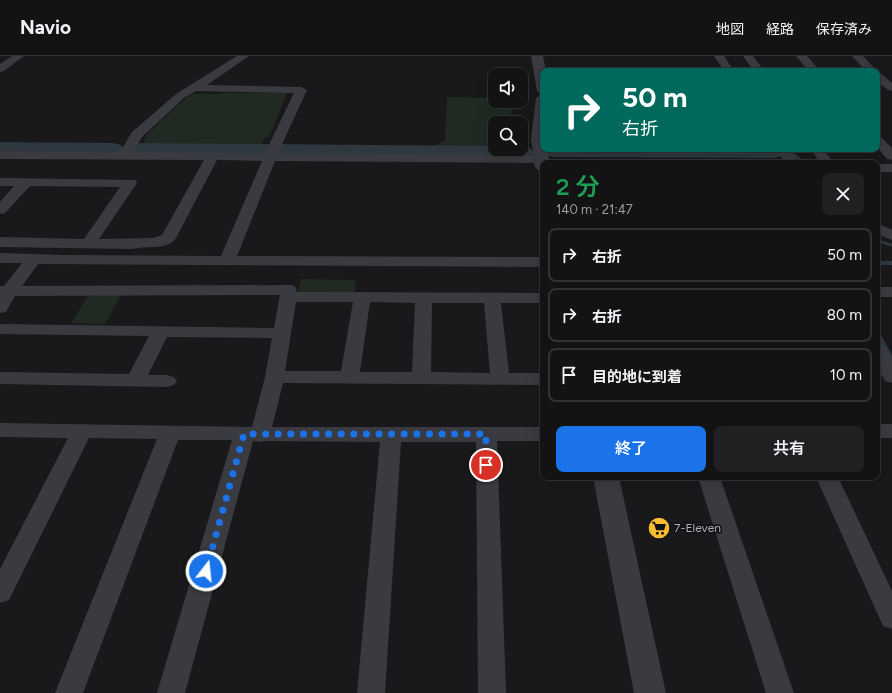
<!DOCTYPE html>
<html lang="ja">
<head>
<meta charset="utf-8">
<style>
  :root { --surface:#131314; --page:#202022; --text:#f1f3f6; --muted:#9d9ea0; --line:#323234; --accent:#1a73e8 }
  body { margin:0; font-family:Figtree,"Noto Sans JP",sans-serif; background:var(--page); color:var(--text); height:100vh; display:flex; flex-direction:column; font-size:15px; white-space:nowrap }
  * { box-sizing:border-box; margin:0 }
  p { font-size:13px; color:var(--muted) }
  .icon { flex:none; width:22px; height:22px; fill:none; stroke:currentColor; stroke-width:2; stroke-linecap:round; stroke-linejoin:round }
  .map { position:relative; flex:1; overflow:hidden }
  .details { position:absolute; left:540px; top:104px; width:340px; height:320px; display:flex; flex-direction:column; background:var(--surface); border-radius:8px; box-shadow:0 4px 16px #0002,0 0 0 1px var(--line) }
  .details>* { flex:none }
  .banner { position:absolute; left:540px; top:12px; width:340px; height:84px; border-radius:8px; box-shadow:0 4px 16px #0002,0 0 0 1px var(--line); background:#00695c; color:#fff; overflow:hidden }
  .controls { position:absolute; left:488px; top:12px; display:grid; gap:8px }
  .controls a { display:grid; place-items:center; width:40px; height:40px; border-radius:8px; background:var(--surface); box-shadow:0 4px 16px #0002,0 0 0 1px var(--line); font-size:20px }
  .pin { position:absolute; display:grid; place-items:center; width:34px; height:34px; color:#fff; margin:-17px; border:2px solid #fff; border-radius:50%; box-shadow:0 1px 4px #0007 }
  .me { position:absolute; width:44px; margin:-22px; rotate:16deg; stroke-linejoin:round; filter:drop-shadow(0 0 3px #0008) }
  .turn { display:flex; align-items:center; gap:14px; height:84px; padding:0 16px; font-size:18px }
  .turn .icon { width:52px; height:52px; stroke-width:2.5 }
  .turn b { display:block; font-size:28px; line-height:34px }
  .round { display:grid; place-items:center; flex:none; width:42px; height:42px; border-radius:8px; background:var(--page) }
  .head { display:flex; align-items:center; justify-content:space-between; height:68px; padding:0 16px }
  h1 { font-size:24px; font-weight:600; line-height:30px; color:#1e9e55 }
  .primary-button { display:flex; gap:8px; margin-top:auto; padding:8px 16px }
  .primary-button a { flex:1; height:46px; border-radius:8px; background:var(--accent); color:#fff; font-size:16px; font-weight:600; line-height:46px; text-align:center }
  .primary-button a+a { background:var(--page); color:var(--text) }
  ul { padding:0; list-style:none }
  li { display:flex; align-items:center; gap:12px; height:54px; margin:0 8px 6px; padding:0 8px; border:2px solid var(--line); border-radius:8px }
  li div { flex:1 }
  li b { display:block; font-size:15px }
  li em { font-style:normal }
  header { display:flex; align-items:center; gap:24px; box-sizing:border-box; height:56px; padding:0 20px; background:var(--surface); border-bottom:1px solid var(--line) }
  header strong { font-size:19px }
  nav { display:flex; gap:22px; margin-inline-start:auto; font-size:14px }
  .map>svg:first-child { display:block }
  .green { fill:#202a22 }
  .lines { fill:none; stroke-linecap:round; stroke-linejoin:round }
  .stream { fill:#2e3840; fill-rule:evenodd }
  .river { fill:#2e3840; fill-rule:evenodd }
  .minor { fill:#3a3b41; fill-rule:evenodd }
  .tertiary { fill:#3a3b41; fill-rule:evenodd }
  .route { stroke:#1a73e8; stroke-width:7; stroke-dasharray:0 12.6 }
  .labels { text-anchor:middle; stroke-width:3.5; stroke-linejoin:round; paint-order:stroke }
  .near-poi-label { font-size:12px; fill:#abafbb; stroke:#141416; text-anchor:start }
</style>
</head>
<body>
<header>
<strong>Navio</strong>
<nav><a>地図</a><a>経路</a><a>保存済み</a></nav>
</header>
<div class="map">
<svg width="892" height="637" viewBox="0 0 892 637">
  <rect width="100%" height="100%" fill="#19191b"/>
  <path class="green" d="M223 37H287L269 81H265L259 94 140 93 144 87 146 79 187 41 193 38H222Z
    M447 41 495 42V45H506V50H511V67H495V93H521V79H525L526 94 428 95V92L445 85Z
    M301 223 356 224 354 238H303L298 235Z
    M90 237H122L105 268 71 267Z"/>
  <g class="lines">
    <path class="stream" d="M773 94C786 93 797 96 805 107H801C794 98 785 96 774 96L772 95Z
      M877 183 892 188V191L877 186Z
      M877 205H892V209H877Z
      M877 275 880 277 892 299V306L889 304 877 282Z"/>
    <path class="river" d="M0 86 113 87 121 89 125 94 121 99 113 101 0 100Z
      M139 87 495 90V93H521L522 90 530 92 534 97 530 102 522 104 139 101 131 99 127 94 131 89Z
      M543 91V93H784L786 95 782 100 774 102 553 101 545 99 541 94Z"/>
    <path class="minor" d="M12 0H24L4 15 0 16V8Z
      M237 0H249L207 29 301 31 307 34 278 97 541 99 546 100 548 103 546 106 541 107 275 105 237 200 543 201V211L38 208 22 230 289 229 295 230 297 236 543 237V247H501L509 317H543V329L283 327 272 371H543V385H497L506 637H478L476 386H401L385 637H357L380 386 264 385 260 386 253 385 185 637H157L232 384H178L83 637H55L157 383 89 382 9 544 0 547V513L68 382 0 381V367L252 371 265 321 272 282 167 281 148 319H167L174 321 177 325 174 329 167 331 0 328V316L129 318 149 280 0 278V268L274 272 280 239 15 240 6 256 0 257V230H4L22 207H0V197L64 199 221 200 262 105 217 104 176 182C167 195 146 189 133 193L0 191V181L84 183 120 131 30 130 5 157 0 158V146L14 130H0V122L135 124 137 127 99 183 153 182 162 179 204 104 0 103V95L120 96 132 76 176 38ZM196 35 294 37 265 97 133 96 142 81 184 42ZM296 246H353L341 315H285ZM370 246 415 247 412 316H360ZM432 247H484L490 317 431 316Z
      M714 0H724L734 15H724Z
      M743 0H753L764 15H754Z
      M796 0H807L820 15H809Z
      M852 0H863L877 15H866Z
      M877 17 881 18 892 27V35L888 34 877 25Z
      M877 80 881 81 892 92V104L887 103 877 91Z
      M774 93H787L800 107H786Z
      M811 93H823L834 107H820Z
      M877 108H892V116H877Z
      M877 167 892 174V184L877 178Z
      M877 231H892V241H877Z
      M877 287 883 289 892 304V327L885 325 877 311Z
      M877 368H892V382H877Z
      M698 421H720L794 637H766Z
      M816 421H838L892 535V573L883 570Z"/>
    <path class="tertiary" d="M531 0H543L546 15H543V93H547L550 107H543V116L538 114 535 111 531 83 536 42 541 38 537 35Z
      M593 421H619L666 637H634Z"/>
  </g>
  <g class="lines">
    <path class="route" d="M206 515 244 378H486V409"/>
  </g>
  <defs>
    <g id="supermarket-disc" transform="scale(1.15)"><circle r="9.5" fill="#fabd32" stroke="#141416"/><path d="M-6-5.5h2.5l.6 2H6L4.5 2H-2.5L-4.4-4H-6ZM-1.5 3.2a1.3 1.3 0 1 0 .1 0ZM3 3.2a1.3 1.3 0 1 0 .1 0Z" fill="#111"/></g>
  </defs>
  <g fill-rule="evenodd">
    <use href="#supermarket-disc" x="659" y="472"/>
  </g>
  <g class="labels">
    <g class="near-poi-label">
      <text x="674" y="476">7-Eleven</text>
    </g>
  </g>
</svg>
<div class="controls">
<a><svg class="icon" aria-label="sound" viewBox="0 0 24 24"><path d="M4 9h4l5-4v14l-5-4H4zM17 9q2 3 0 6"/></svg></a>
<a><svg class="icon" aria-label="search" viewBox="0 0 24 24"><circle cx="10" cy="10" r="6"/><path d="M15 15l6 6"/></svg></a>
</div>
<div class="pin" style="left:486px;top:409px;background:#d93025"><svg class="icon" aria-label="arrive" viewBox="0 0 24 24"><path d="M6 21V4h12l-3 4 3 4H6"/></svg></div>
<svg class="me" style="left:206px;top:515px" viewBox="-20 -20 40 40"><circle r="17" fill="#1a73e8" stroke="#fff" stroke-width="3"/><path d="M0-11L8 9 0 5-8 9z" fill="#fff"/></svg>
<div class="banner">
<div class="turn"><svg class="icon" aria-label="right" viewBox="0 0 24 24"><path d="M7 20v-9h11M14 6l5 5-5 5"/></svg><div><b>50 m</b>右折</div></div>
</div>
<section class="details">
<div class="head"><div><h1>2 分</h1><p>140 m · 21:47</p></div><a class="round"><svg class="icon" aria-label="close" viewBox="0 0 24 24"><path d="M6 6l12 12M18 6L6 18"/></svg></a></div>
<ul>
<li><svg class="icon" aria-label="right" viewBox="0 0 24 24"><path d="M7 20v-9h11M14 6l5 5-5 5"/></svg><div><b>右折</b></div><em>50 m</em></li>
<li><svg class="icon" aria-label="right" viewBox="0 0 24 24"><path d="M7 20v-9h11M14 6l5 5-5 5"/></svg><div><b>右折</b></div><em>80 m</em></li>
<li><svg class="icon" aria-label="arrive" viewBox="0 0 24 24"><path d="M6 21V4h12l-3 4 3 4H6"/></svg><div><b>目的地に到着</b></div><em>10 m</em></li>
</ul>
<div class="primary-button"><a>終了</a><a>共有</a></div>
</section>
</div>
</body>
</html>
